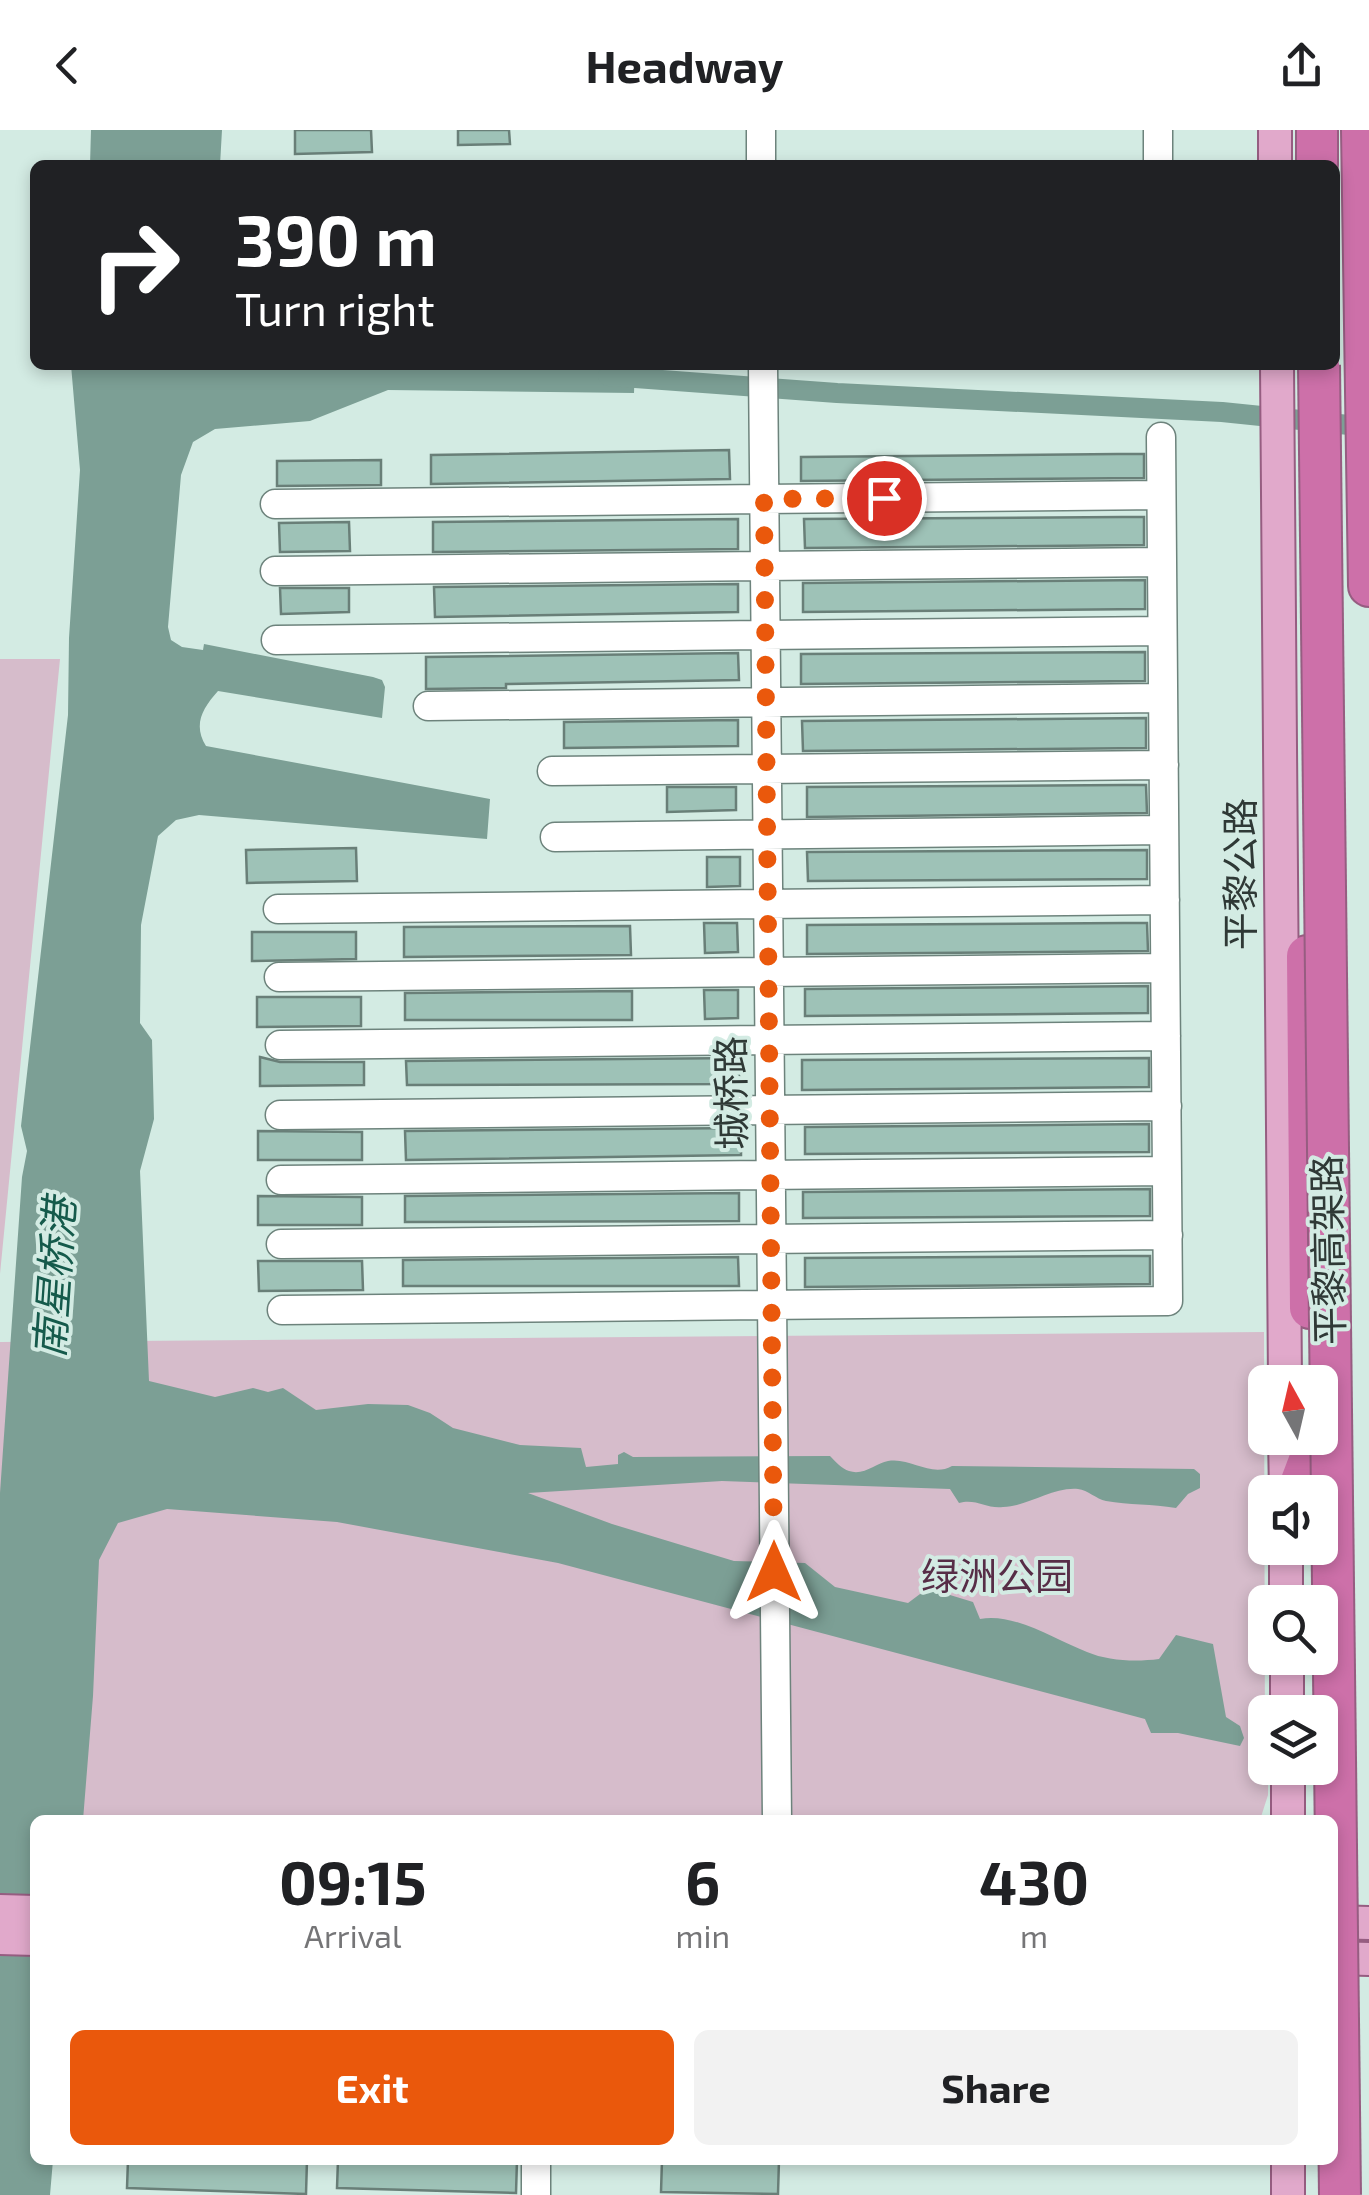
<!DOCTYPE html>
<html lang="en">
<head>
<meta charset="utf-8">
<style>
  :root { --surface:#fff; --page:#f2f2f2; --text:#202124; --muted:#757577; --accent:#ea580c }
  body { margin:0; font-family:"Exo 2","Noto Sans SC",sans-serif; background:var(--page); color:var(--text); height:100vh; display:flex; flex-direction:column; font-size:38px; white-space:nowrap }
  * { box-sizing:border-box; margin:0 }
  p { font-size:32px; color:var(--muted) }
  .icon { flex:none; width:55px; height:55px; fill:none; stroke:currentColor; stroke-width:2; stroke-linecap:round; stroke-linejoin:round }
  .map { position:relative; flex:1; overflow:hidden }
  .panel { position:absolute; left:30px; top:1685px; width:1308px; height:350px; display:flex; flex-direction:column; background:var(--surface); border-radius:15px; box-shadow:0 5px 15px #0003 }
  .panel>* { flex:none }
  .top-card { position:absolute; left:30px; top:30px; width:1310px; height:210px; border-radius:15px; box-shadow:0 5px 15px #0003; background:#202124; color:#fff; overflow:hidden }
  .needle { width:65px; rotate:352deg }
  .fabs { position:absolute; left:1248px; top:1235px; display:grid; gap:20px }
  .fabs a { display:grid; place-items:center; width:90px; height:90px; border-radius:15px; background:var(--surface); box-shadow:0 5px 15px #0003; font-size:50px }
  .pin { position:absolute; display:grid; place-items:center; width:85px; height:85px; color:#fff; margin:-42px; border:5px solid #fff; border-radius:50%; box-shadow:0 2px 10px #0007 }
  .me { position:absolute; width:110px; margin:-55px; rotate:0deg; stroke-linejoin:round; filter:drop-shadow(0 0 8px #0008) }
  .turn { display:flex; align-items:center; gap:35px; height:210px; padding:0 40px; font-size:45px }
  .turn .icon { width:130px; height:130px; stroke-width:2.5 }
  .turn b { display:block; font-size:70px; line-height:85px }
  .eta { display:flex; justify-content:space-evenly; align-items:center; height:170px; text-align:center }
  .eta b { font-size:60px; font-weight:700; line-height:70px }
  .cta { display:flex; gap:20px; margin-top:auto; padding:20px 40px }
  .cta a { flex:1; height:115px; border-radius:15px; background:var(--accent); color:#fff; font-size:40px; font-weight:700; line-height:115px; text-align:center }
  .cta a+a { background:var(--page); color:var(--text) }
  header { display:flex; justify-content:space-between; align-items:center; height:130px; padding:0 40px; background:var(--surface); font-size:45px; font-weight:700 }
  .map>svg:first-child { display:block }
  .green { fill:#d6bccb }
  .water { fill:#7c9f95 }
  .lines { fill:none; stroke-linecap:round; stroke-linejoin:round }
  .canal { stroke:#7c9f95; stroke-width:20 }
  .building { fill:#9ec2b7; stroke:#697f78; stroke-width:2.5 }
  .minor-casing { stroke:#6d837c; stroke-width:31 }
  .major-casing { stroke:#965d81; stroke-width:36 }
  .highway-casing { stroke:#965d81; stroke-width:44 }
  .minor { stroke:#fff; stroke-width:28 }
  .major { stroke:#e1a9cb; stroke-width:32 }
  .highway { stroke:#cd70a9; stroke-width:40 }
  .highway-bridge-casing { stroke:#965d81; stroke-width:44; stroke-linecap:butt }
  .highway-bridge { stroke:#cd70a9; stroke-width:40 }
  .route { stroke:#ea580c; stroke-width:18; stroke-dasharray:0 32.4 }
  .labels { text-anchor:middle; stroke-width:8; stroke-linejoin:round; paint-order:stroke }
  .street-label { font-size:38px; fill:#2f3936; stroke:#d3ebe3 }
  .park-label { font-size:38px; fill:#572d47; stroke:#d3ebe3 }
  .water-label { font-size:40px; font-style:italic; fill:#155a4b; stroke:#d3ebe3 }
</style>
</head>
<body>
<header><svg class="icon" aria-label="back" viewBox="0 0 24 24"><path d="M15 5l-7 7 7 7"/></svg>Headway<svg class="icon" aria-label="share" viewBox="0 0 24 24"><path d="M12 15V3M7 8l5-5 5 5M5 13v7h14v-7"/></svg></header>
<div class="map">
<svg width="1369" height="2065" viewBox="0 0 1369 2065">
  <rect width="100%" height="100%" fill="#d3ebe3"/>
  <path class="green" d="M0 529H60L0 1144Z
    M1264 1202 1265 1638H1268V1665L1260 1690H35L0 1739V1212Z"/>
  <path class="water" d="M91 0H222L220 35H90Z
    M71 235H635L634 263 388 260 310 291 215 299 193 312 181 345 168 497 171 510 182 517 203 520 204 514 373 547 382 550 385 557 382 588 218 561C202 579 193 595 206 616L490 669 487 709 199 685 176 690 158 706 141 795 140 893 152 910 154 989 140 1041 149 1251 215 1267 253 1258 268 1262 283 1258 316 1280 368 1274 408 1275 430 1283 453 1298 520 1315 581 1318 586 1337 618 1334V1325L624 1322 633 1327 830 1326C835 1331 842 1339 849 1341 864 1346 876 1333 888 1331 911 1327 931 1348 952 1336L1194 1339 1200 1344V1358L1188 1364 1176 1378C1152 1374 1129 1375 1106 1371 1096 1369 1088 1360 1078 1359 1051 1357 1030 1376 1003 1377 986 1379 976 1368 959 1373L950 1359 722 1351 528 1363 612 1394 734 1431 805 1433 835 1457 908 1473 932 1455 947 1459 950 1465 973 1472 980 1489C1014 1482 1055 1510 1087 1522 1108 1531 1136 1532 1159 1529L1176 1505 1213 1514 1226 1587 1240 1596 1244 1608 1240 1616 1178 1603H1151L1145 1589 558 1433 337 1392 167 1379 118 1393 99 1430 93 1566 83 1690H35V2030H53L50 2065H0V1363L22 1047 27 1021 21 996 68 585 69 508 80 340Z"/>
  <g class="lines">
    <path class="canal" d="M608 246 837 263 1222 282 1369 297"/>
  </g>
  <path class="building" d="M295 0H371L372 22 295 24Z
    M458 0H509L510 14 458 15Z
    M729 320 730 349 431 354V325Z
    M1118 324H1144V348L801 351V327Z
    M381 330V355L277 356V331Z
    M1122 387H1144V415L805 418 804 389Z
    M738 389V419L433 422V392Z
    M349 392 350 421 280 422 279 393Z
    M1145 450V479L803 482V453Z
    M738 454V482L435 487 434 457Z
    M280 458H349V482L281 484Z
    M1145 522V551L801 554V524Z
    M738 523 739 550 506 554V558L426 559V527Z
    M1146 588V618L803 621 802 591Z
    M738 590V616L564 618V592Z
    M1124 655H1146L1147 683 807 687V657Z
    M667 657H736V680L667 682Z
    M356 718 357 751 247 753 246 720Z
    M1147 720V749L808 751 807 722Z
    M707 727H740V756L707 757Z
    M704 793H737L738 822 705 823Z
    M1124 793H1147L1148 821 807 824V795Z
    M630 796 631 825 404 827V797Z
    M252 802H356V829L252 831Z
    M1148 856V883L805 886V859Z
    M704 860H738V888L705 889Z
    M632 861V890H405V863Z
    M257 867H361V896L257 897Z
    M260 927 280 932H364V955L260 956Z
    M740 928V954L407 955 406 931Z
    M1149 928V957L802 960V930Z
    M1149 994V1022L805 1024V997Z
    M741 998V1025L406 1030 405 1001Z
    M258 1001 362 1002V1030H258Z
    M1150 1059V1086L803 1088V1062Z
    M739 1063V1091L405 1092V1066Z
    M258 1066 362 1067V1095H258Z
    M1122 1126H1150V1154L805 1157V1128Z
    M738 1127 739 1156H403V1130Z
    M258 1131H362L363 1160 259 1161Z
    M128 2030H307L306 2064 127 2058Z
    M338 2030H517L516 2063 337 2058Z
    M662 2030H779L778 2064 661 2062Z"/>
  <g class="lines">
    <g class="minor-casing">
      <path id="minor" d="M761 0V35
        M1158 0V35
        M763 235 777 1690
        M275 374 1161 365
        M275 441 1162 432
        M276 510 1162 501
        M428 576 1163 568
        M552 641 1164 635
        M555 707 1164 700
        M278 779 1165 770
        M279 847 1165 838
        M280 915 1166 906
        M280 985 1167 976
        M281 1050 1167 1041
        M281 1114 1168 1105
        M282 1180 1168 1171 1161 307
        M536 2030V2065"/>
    </g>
    <g class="major-casing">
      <path id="major" d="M1275 0V35
        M1277 235 1285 1252
        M1285 1308 1286 1362
        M1286 1418V1472
        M1287 1528V1582
        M1288 1638V1690
        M0 1781 35 1782
        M1332 1792 1369 1793
        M0 1808 35 1809
        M1332 1828 1369 1829
        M1288 2030V2065"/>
    </g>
    <g class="highway-casing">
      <path id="highway" d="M1317 0V35
        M1362 0 1369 456
        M1307 826 1310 1178
        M1297 1362 1311 1325V1308"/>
    </g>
    <use href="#minor" class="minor"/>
    <use href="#major" class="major"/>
    <use href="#highway" class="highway"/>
    <g class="highway-bridge-casing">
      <path id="highway-bridge" d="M1319 235 1340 2065"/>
    </g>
    <use href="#highway-bridge" class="highway-bridge"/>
  </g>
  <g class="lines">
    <path class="route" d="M774 1442 764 369 884 368"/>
  </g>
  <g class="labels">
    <g class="street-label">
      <text transform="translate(1241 744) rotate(-90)" y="13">平黎公路</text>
      <text transform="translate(732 963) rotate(-91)" y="13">城桥路</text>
      <text transform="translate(1329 1120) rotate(-91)" y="13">平黎高架路</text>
    </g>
    <g class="park-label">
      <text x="997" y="1460">绿洲公园</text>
    </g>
    <g class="water-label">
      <text transform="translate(55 1148) rotate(-86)" y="14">南星桥港</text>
    </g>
  </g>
</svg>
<div class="fabs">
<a><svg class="needle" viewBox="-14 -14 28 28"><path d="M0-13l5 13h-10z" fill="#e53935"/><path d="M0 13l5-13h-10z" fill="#757577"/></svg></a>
<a><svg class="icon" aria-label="sound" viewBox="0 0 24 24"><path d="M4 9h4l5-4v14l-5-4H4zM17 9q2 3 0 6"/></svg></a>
<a><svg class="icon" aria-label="search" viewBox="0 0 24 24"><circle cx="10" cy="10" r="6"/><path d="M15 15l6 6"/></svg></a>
<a><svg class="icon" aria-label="layers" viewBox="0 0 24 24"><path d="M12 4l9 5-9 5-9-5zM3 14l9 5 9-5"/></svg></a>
</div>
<div class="pin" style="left:884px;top:368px;background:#d93025"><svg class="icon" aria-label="arrive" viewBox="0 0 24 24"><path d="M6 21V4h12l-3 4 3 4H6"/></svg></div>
<svg class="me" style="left:774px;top:1442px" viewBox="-20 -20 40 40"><path d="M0-17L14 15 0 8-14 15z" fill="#ea580c" stroke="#fff" stroke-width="4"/></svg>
<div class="top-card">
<div class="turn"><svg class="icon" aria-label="right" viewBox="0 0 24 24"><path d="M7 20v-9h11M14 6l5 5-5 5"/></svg><div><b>390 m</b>Turn right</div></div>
</div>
<section class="panel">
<div class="eta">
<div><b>09:15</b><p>Arrival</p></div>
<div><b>6</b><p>min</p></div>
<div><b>430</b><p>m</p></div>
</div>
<div class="cta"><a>Exit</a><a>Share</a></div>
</section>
</div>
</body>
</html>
